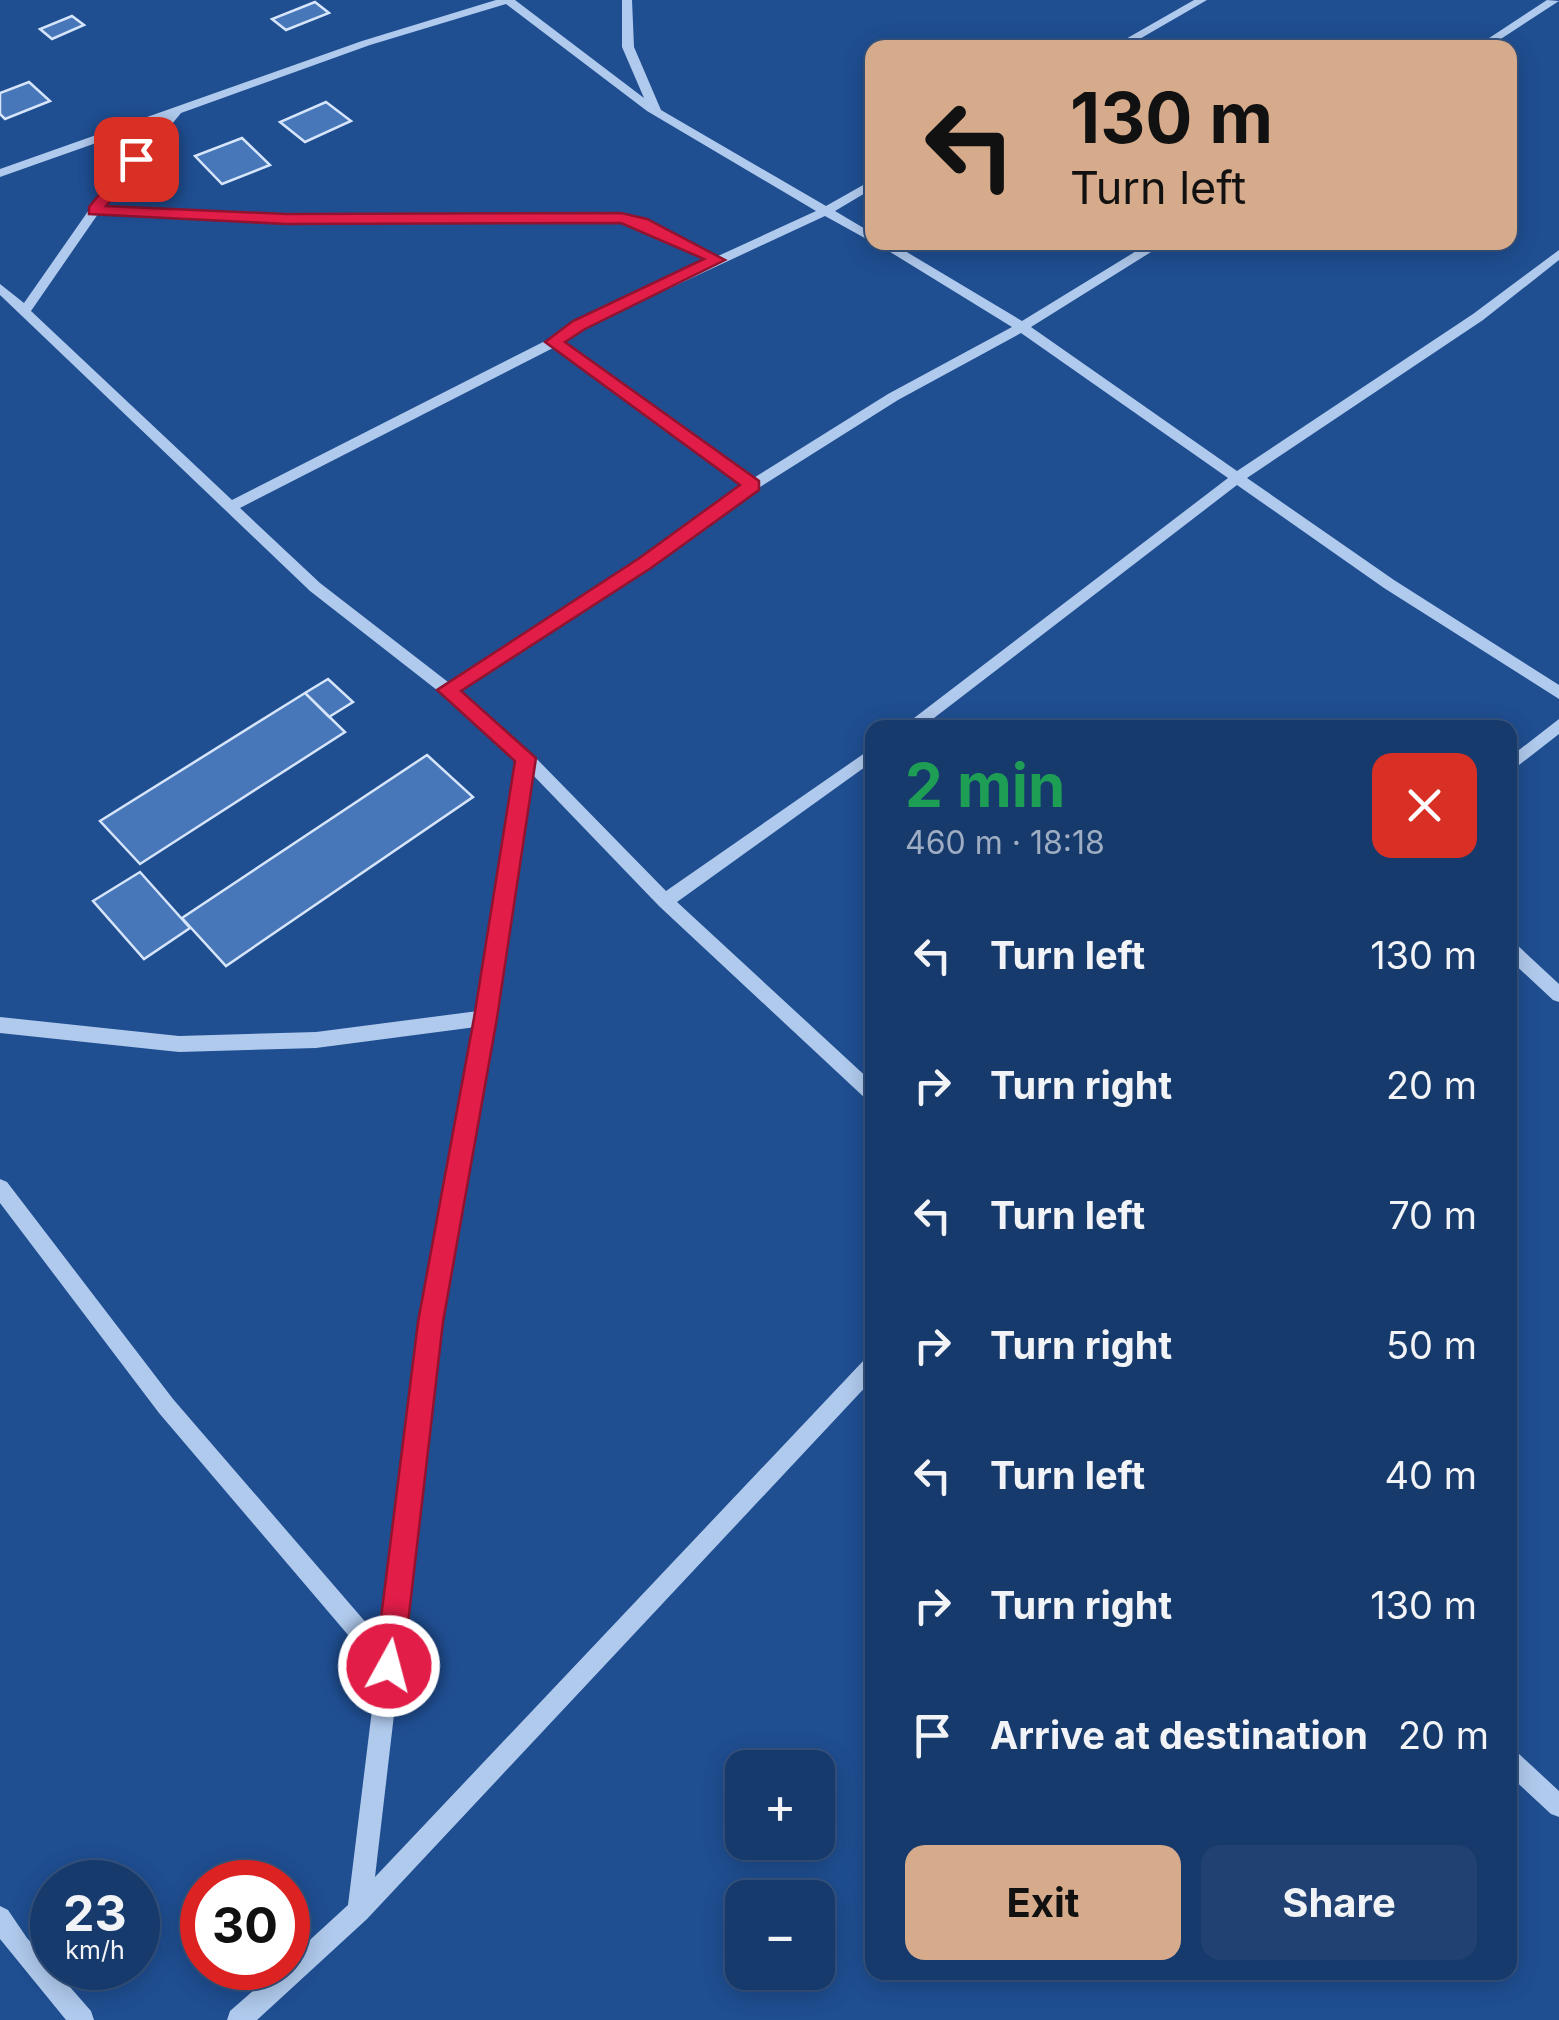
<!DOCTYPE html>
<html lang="en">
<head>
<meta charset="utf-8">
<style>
  :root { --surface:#173a6d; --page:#204172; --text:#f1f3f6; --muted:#9eadc2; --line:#365480; --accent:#d6ab8b }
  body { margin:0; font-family:Inter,sans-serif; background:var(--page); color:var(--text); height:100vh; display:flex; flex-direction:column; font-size:38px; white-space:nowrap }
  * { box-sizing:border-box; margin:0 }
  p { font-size:32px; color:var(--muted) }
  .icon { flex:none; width:55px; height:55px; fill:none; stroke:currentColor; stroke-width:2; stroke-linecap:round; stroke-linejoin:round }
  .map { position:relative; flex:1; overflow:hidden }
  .side { position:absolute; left:865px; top:720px; width:652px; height:1260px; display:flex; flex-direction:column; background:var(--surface); border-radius:20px; box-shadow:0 5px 25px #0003,0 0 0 2px var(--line) }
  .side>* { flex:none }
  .banner { position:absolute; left:865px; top:40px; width:652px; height:210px; border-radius:20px; box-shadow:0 5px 25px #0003,0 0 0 2px var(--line); background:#d6ab8b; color:#111; overflow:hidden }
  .fabs { position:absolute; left:725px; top:1750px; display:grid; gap:20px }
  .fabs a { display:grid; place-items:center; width:110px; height:110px; border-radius:20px; background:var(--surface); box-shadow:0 5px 25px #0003,0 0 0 2px var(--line); font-size:50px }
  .speed { position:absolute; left:30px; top:1860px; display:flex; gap:20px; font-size:50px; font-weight:700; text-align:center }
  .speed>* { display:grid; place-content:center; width:130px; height:130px; border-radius:50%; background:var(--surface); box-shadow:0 5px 25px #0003,0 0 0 2px var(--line); line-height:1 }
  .speed small { font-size:25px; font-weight:400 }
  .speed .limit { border:15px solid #d22; background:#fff; color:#111 }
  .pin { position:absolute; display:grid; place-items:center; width:85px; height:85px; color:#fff; margin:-42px; border-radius:20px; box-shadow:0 5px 15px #0006 }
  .me { position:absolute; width:110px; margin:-55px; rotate:7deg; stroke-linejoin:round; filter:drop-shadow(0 0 8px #0008) }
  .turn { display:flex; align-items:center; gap:35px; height:210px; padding:0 40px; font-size:45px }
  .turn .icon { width:130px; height:130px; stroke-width:2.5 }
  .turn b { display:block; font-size:70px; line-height:85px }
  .round { display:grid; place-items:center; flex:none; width:105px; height:105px; border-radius:20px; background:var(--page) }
  .summary { display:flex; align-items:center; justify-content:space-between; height:170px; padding:0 40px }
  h1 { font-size:60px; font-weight:700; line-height:75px; color:#1e9e55 }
  .primary-button { display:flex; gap:20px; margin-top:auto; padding:20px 40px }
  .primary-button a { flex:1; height:115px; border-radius:20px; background:var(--accent); color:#111; font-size:40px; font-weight:700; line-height:115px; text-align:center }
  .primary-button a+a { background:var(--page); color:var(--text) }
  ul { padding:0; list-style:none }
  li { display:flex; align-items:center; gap:30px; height:130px; padding:0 40px }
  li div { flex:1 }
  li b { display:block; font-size:38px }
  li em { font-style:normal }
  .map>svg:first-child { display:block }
  .building { fill:#4877b9; stroke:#d6e5fa; stroke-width:2.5 }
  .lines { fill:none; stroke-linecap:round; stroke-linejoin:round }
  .minor { fill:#b0caed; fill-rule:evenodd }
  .route { fill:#e11d48; stroke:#92132f; stroke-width:2.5 }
</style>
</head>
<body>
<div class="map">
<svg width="1559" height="2020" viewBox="0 0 1559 2020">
  <rect width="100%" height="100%" fill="#1f4e91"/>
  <path class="building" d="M315 2 329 13 286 30 272 19Z
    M72 16 84 25 52 39 40 29Z
    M29 82 50 101 5 119 0 114V93Z
    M326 102 351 121 305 142 280 122Z
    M242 138 270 165 222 184 195 156Z
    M328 679 353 702 329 717 305 693Z
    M305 693 345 732 140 864 100 821Z
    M427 755 473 797 226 966 182 918Z
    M140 872 190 928 144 959 93 901Z"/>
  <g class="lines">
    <path class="minor" d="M496 0H515L644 98 622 47V0H632L634 47 661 110 826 206 872 180V189L835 211 872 233V242L825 216 584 328 563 342 752 479 888 394 1012 327 874 242H890L1022 321 1151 242H1167L1031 327 1237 471 1473 314 1559 250V260L1483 320 1247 478 1394 580 1559 685V699L1384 588 1237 485 921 728H901L1228 478 1021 333 898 400 757 489 649 567 458 691 532 754 666 891 872 748V762L677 902 872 1082V1101L866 1099 659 906 532 774 495 1018 440 1322 375 1877 865 1359 872 1356V1380L367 1919 257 2020H227L230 2011 279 1968H288V1960L348 1905 377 1669 159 1413 0 1203V1179L7 1182 173 1399 381 1640 420 1322 476 1027 316 1048 179 1052 0 1033V1017L179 1036 316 1032 478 1011 518 760 442 694 310 591 0 295V284L24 303 91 207 164 119 0 177V169L362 41ZM506 4 647 111 816 211 718 256 645 220 621 214 286 215 104 207 181 113 370 45ZM98 214 286 223 621 222 637 226 708 261 574 322 549 339 232 500 31 311ZM553 348 742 486 639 559 448 682 320 583 240 508Z
      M1194 0H1207L1124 48H1110Z
      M1547 0 1559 1 1487 48H1474Z
      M1559 719V734L1510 772V757Z
      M1510 942 1516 944 1559 984V1002L1553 1000 1510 960Z
      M1510 1750 1518 1753 1559 1791V1817L1551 1814 1510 1776Z
      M0 1906 8 1910 27 1938 91 2011 94 2020H66L0 1939Z"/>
  </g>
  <path class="route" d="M136 155 144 159 106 206 286 214 621 213 647 219 725 260 585 329 565 342 759 481V490L651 568 461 691 536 758 497 1018 443 1322 403 1666 399 1676 389 1680 379 1676 375 1666 418 1322 474 1018 515 761 437 690 638 559 740 485 545 342 573 321 704 259 621 223 286 224 89 214V207L131 156Z"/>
</svg>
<div class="fabs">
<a>+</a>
<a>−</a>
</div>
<div class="speed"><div>23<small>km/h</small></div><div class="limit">30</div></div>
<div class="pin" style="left:136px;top:159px;background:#d93025"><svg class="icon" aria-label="arrive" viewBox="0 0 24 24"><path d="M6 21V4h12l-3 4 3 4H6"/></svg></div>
<svg class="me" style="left:389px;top:1666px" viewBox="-20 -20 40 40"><circle r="17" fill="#e11d48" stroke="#fff" stroke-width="3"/><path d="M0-11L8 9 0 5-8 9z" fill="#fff"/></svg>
<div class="banner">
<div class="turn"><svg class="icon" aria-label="left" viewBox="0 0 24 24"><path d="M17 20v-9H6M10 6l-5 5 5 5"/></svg><div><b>130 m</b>Turn left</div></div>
</div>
<section class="side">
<div class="summary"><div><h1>2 min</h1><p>460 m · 18:18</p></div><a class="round" style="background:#d93025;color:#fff"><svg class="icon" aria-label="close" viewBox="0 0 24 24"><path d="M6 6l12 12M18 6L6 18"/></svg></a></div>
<ul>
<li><svg class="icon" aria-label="left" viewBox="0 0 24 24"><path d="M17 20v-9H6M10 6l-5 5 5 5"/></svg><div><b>Turn left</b></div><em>130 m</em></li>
<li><svg class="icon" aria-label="right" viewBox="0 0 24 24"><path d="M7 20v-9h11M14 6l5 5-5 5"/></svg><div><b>Turn right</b></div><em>20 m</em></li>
<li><svg class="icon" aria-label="left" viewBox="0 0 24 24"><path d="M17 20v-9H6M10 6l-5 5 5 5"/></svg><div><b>Turn left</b></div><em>70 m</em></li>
<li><svg class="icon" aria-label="right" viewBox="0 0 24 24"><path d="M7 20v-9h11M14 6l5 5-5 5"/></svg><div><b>Turn right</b></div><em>50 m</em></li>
<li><svg class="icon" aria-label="left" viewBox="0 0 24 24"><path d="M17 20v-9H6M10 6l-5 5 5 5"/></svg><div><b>Turn left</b></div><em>40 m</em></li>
<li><svg class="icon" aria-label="right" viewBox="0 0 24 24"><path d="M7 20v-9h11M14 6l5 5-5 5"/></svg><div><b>Turn right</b></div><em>130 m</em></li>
<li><svg class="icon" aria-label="arrive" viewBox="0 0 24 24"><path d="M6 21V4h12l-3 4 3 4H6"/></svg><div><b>Arrive at destination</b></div><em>20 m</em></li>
</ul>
<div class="primary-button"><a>Exit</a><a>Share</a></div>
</section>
</div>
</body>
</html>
